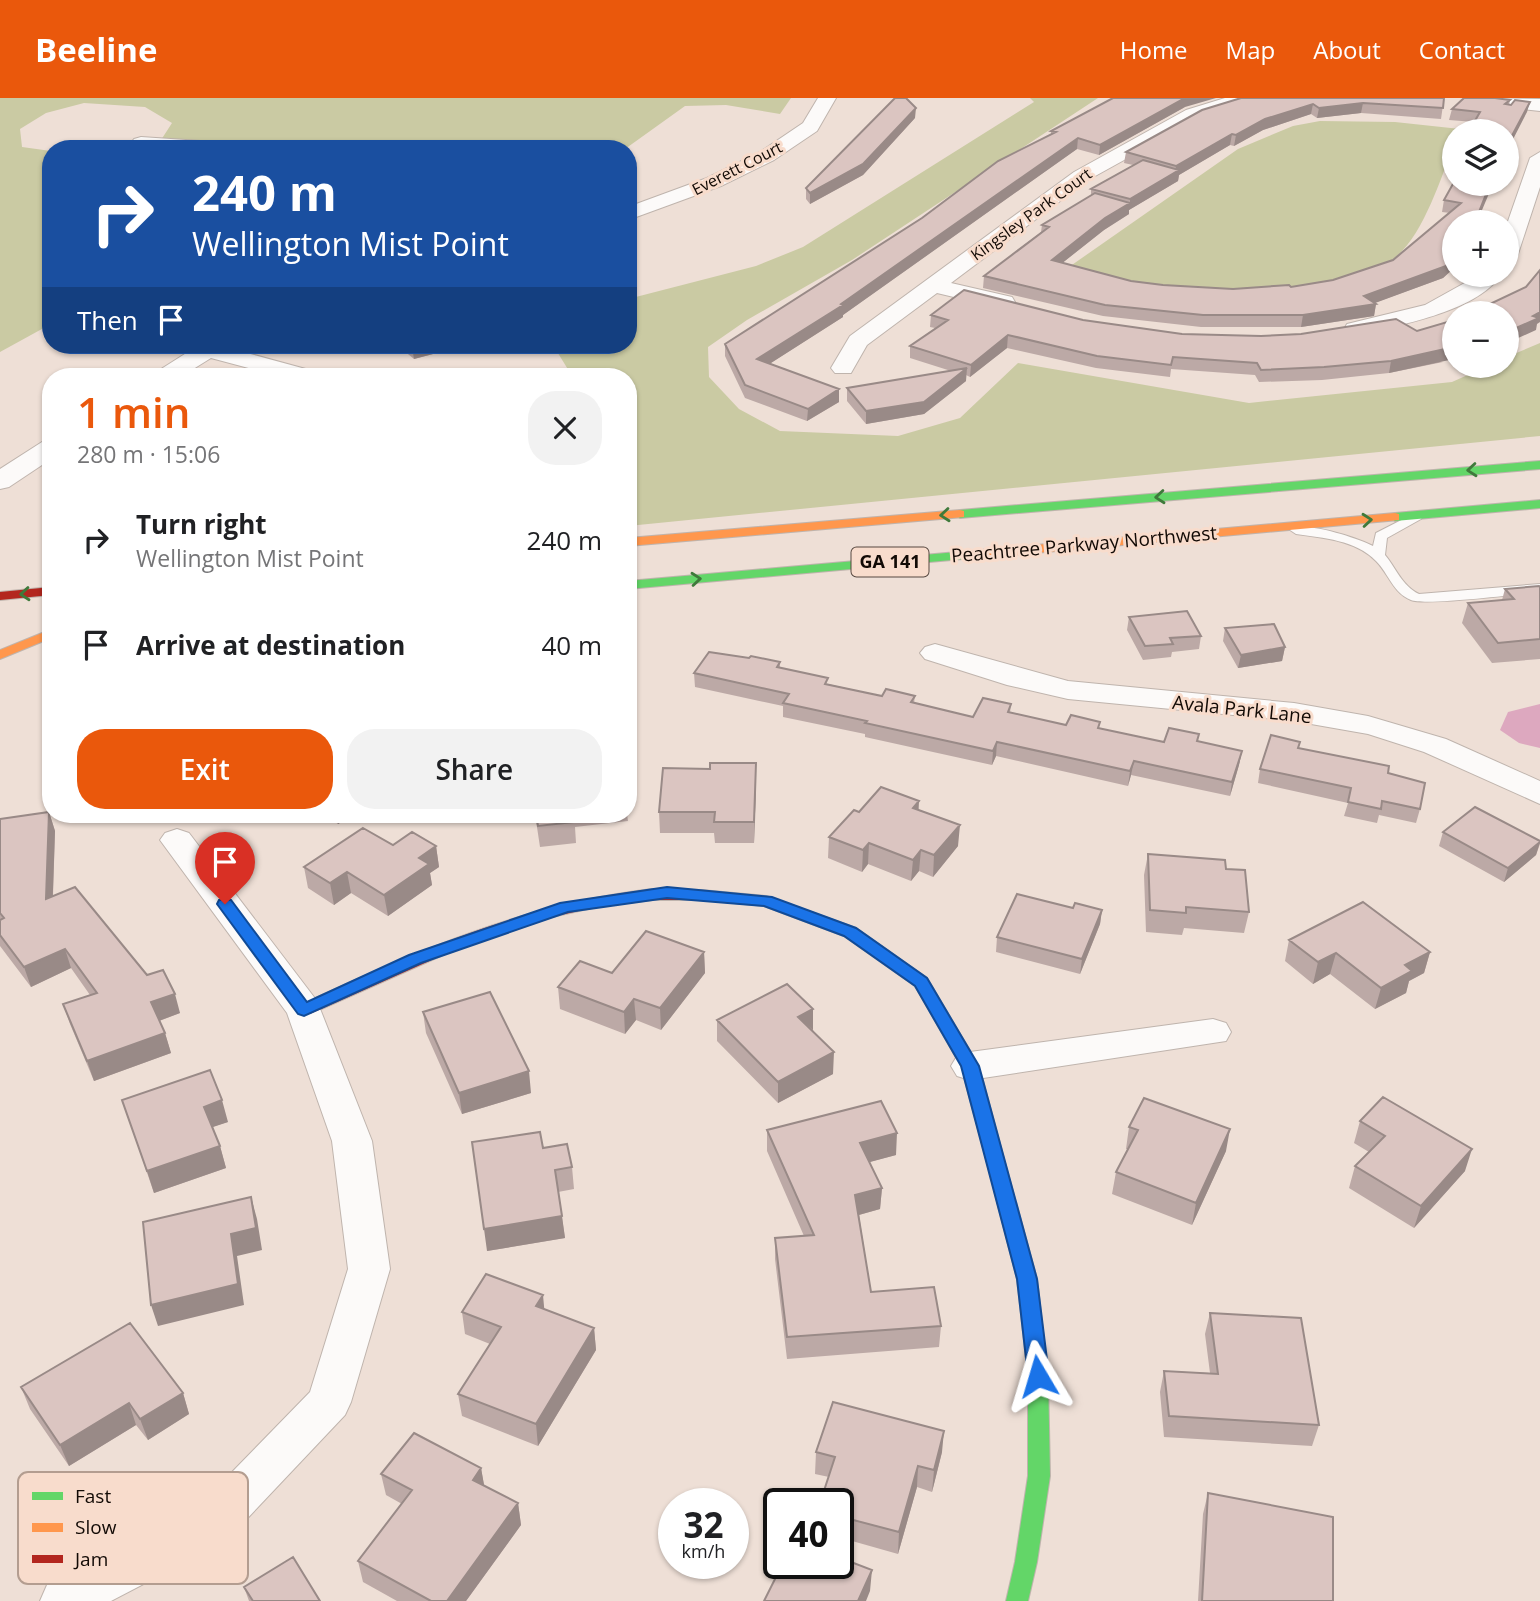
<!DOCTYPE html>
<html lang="en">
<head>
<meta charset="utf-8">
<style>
  :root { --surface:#fff; --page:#f2f2f2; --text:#202124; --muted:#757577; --accent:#ea580c }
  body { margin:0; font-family:"Open Sans",sans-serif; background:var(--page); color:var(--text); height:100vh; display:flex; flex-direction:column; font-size:26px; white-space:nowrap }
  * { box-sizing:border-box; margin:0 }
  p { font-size:23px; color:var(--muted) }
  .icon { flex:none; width:38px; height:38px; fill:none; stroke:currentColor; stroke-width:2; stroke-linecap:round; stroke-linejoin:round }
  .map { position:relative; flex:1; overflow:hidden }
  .panel { position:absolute; left:42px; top:270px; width:595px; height:455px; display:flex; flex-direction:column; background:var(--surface); border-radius:28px; box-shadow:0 2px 5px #0004 }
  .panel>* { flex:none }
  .banner { position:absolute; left:42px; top:42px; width:595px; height:214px; border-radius:28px; box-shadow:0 2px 5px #0004; background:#1a4fa0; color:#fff; overflow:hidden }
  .tools { position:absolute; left:1442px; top:21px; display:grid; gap:14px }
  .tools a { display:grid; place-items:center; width:77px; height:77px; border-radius:50%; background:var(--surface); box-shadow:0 2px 5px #0004; font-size:35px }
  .speed { position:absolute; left:658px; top:1390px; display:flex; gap:14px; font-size:35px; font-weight:700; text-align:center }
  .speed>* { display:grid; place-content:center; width:91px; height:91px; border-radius:50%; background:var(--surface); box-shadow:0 2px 5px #0004; line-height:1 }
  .speed small { font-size:18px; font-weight:400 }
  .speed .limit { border:4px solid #111; border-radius:10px; background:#fff; color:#111 }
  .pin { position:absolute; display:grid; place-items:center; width:60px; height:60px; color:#fff; margin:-72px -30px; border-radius:50% 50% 50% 0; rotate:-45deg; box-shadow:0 0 7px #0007 }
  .pin .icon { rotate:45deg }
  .me { position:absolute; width:77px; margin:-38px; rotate:353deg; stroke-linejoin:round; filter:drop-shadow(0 0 5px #0008) }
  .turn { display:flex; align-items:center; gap:24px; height:147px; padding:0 35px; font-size:32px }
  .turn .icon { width:91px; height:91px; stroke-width:2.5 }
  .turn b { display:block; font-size:49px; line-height:60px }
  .then { display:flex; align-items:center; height:66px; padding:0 35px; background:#0003; gap:14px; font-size:26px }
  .round { display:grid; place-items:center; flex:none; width:74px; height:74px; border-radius:28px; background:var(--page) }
  .headline { display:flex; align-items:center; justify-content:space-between; height:119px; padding:0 35px }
  h1 { font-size:42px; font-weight:600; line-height:52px; color:var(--accent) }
  .cta { display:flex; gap:14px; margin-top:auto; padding:14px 35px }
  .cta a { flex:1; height:80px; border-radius:28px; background:var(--accent); color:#fff; font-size:28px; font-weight:600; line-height:80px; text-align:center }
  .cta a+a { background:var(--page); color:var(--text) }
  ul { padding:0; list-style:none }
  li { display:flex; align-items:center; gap:21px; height:105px; padding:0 35px }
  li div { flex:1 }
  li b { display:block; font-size:26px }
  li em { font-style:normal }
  header { display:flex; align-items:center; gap:42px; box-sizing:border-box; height:98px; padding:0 35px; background:var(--accent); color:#fff }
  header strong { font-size:33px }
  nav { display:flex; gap:38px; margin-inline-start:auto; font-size:24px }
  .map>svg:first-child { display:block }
  .green { fill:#cacaa3 }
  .water { fill:#dda8bf }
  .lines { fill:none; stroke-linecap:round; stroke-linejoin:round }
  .lane-casing { stroke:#bfb4ad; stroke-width:2 }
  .street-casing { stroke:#bfb4ad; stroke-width:2 }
  .fast-casing { stroke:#bfb4ad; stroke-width:2 }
  .slow-casing { stroke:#bfb4ad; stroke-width:2 }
  .jam-casing { stroke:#bfb4ad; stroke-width:2 }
  .lane { fill:#fcfaf9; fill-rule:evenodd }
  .street { fill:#fcfaf9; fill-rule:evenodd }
  .fast { fill:#63d668; fill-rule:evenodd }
  .slow { fill:#ff974d; fill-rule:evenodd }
  .jam { fill:#b3261e; fill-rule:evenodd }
  .wall { fill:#bca9a6 }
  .shaded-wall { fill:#998a87 }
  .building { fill:#dbc5c1; stroke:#998a87; stroke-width:2 }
  .oneway { stroke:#3f7a3b }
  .route { fill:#1a73e8; stroke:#114b97; stroke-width:2 }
  .labels { text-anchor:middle; stroke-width:6; stroke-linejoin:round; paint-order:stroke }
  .far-street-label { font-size:16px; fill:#120a05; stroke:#f8dccc }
  .shield { fill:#f8dccc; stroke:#574941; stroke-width:2 }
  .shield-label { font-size:18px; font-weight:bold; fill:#120a05 }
  .street-label { font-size:19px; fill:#120a05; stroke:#f8dccc }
  .key { fill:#f8dccc; stroke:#b39d90; stroke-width:2 }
  .key-label { font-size:19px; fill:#120a05 }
</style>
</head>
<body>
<header>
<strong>Beeline</strong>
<nav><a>Home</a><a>Map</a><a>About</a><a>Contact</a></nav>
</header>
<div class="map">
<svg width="1540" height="1503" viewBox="0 0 1540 1503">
  <rect width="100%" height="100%" fill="#eedfd6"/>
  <path class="green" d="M0 0H791L780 16 726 7 685 8 625 51H134L161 42 172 25 145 9 84 5 46 15 20 31 22 49 51 53V226L0 254Z
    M1030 0H1098L852 162 747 222 708 249 709 279 739 311 780 333 898 338 960 320 1018 265 1249 305 1452 284 1488 268H1507V259L1540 245V338L628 428V278H572L553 247H628V201L756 168 803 149 1034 4Z
    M1320 23 1395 24 1460 31 1454 33V46C1441 80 1424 135 1396 159 1352 196 1224 200 1168 192 1135 188 1101 177 1069 169L1238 51 1293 28Z"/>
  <path class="water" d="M1540 606V650L1519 645 1500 632 1508 614Z"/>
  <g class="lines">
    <g class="lane-casing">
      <path id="lane" d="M1417 414 1423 418 1421 421 1387 440 1385 457C1396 470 1402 488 1419 496L1540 486V494C1518 496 1426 508 1411 502 1393 495 1389 476 1376 463 1356 442 1323 440 1296 436L1290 432C1303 422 1357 440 1373 448L1376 435Z"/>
    </g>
    <g class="street-casing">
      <path id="street" d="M818 0H836L817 33 774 62 721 88 628 122V109L707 80 760 54 803 25Z
        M1225 0H1253L1251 4 1200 20 1088 82 951 185 1012 199 1015 204 1012 209 1004 211 937 195 867 247 851 275H835L831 270 850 238 1074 74 1186 12Z
        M1468 0 1540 1V13L1477 6Z
        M141 39 230 45 240 51 134 49 131 45 134 41Z
        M1540 54V89L1518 156 1515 161 1507 162V126L1530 60Z
        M1479 177H1501C1475 215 1397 227 1355 238L1347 236 1344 231 1347 226 1425 207Z
        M199 247H226L225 249 313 273 317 278H279L211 260 182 278H154L158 273Z
        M51 341V361L9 389 0 391V371L42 344Z
        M935 546 1068 583 1294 605 1368 618 1446 641 1540 683V706L1424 654 1368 636 1294 623 1068 601 1007 587 925 561 920 555 925 549Z
        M177 731 189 735 317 903 372 1043 390 1171 351 1304 345 1317 226 1443 111 1503H40L47 1487 194 1413 310 1294 348 1171 332 1043 287 915 160 742 165 735Z
        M1213 921 1226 925 1231 934 1226 943 970 982 957 978 951 968 957 958 970 954Z"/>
    </g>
    <g class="fast-casing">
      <path id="fast" d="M1540 363V371L960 420 954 416 960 412Z
        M1540 402V410L1395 423 1389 419 1395 415Z
        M980 452 986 456 985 459 628 491V483Z
        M995 1054 1002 1056 1004 1061 1037 1181 1048 1278 1050 1378 1037 1464 1028 1503H1006L1015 1464 1028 1378V1278L1017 1181 986 1061 988 1056Z"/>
    </g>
    <g class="slow-casing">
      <path id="slow" d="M960 412 964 413V419L628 448V440Z
        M1395 415 1399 416V422L980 460 974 456 980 452Z
        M47 533 51 534V540L0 561V552Z
        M701 792 766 798 856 830 927 880 979 968 1004 1061 1002 1066 995 1068 988 1066 986 1061 961 968 915 888 844 838 764 808 695 801 693 797 695 793Z"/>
    </g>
    <g class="jam-casing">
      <path id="jam" d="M51 489V497L0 502V494Z
        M652 791 701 792 709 797 701 802H652L601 808 552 819 452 853 310 916H298L295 912 298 908C414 854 524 806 652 791Z"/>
    </g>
    <use href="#lane" class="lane"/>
    <use href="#street" class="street"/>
    <use href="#fast" class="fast"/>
    <use href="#slow" class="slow"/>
    <use href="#jam" class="jam"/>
  </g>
  <path class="wall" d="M1241 0H1444L1441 21 1361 15 1317 20 1311 16 1263 32 1234 48 1230 47 1179 77 1178 83 1129 112V116L1104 132 1062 165 1131 183 1163 187 1233 191 1291 189 1333 182 1393 162 1450 115 1442 114 1444 102 1490 90 1477 124H1454V170L1443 180 1374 205 1376 206 1374 218 1301 229H1201L1103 218 983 190 984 178 1041 134 1042 127 1091 98V91L1133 67 1124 65 1126 54Z
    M1510 2 1509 7 1527 14 1474 24 1449 22 1452 11Z
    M1185 9 1099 57 1077 51 843 217V219L769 266 839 304 807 323 745 300 725 258V246L1051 37V33Z
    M915 20 863 77 810 106 806 101V90Z
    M931 217 1083 222 1182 236 1443 264 1389 275 1322 282 1259 284 1255 277 1171 271 1170 279 1096 270 1007 250 970 279 966 277V283L924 316 866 326 847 303V290L951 273 910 260V248L935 230 930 229Z
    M397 247H451L452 251 414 261Z
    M1540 489V561L1492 565 1462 525 1468 505 1502 502 1505 491Z
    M1129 519 1201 538 1199 551 1172 554 1171 559 1143 562 1127 532Z
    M1225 530 1285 549 1282 563 1238 570 1223 543Z
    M749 560 780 564V570L828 586 882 598H915L914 605 973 619 1011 606 1010 615 1066 627 1100 631 1164 644 1198 643 1242 653 1239 667 1230 698 1131 677 1128 688 996 658 992 667 865 639V636L783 619V608L695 589 694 575Z
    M1299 650 1388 675 1420 711 1416 725 1379 717 1377 725 1344 718 1348 705 1258 685 1260 671Z
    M710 671 756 686 754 745H715L714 735H660L659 714Z
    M918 712 958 748 933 779 919 773 911 783 868 766 862 774 828 760 829 739 859 714Z
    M49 714 55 733 53 798 147 877 180 915 159 923 165 935 171 955 94 983 70 926 63 906 90 897 71 870 31 889 0 848V721Z
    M323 716H357L338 726Z
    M535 716H627L628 723 575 729 576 745 540 749Z
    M1443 734 1540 743V746L1536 757 1504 784 1439 748Z
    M393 747 436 748 439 769 430 775 432 787 388 818 351 795 334 807 308 790 304 769Z
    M1148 756 1226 771 1249 814 1244 835 1184 830 1182 837 1146 834 1144 777Z
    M1102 812 1100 826 1080 876 996 854 997 839Z
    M1289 842 1430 854 1424 875 1409 883 1406 895 1375 911 1330 876 1313 886 1285 863Z
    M704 854 705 875 661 932 636 922 625 936 560 911 558 889 612 875Z
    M813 911V932L833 976 778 1005 717 943V922Z
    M423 914 531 995 462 1016 426 935Z
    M122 1002 228 1024 212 1029 220 1048 226 1070 154 1095Z
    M1360 1023 1465 1073 1414 1130 1349 1090 1355 1068 1369 1054 1354 1045Z
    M1129 1029 1226 1053 1192 1127 1112 1096 1116 1074 1128 1051H1126Z
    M767 1032 896 1057 869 1064 882 1090 880 1111 859 1117 871 1194 941 1228 939 1249 787 1261 775 1161V1140L804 1138 767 1053Z
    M543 1050 572 1069 574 1091 558 1094 565 1140 487 1153Z
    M544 1212 594 1230 596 1252 538 1348 462 1318 458 1296 490 1246 465 1236 462 1214Z
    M1210 1215 1319 1327 1312 1348 1164 1339 1160 1294 1164 1273 1210 1275 1205 1236Z
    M21 1289 183 1295 189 1316 148 1342 136 1327 69 1368 30 1311Z
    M816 1354H942L932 1394 917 1389 898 1456 838 1439V1405L829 1379 815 1376Z
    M481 1370 484 1388 518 1405 521 1427 466 1503H397L363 1484 358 1463 402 1406 386 1397 381 1376Z
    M1208 1395 1333 1503H1198L1203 1416Z
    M244 1489 320 1503H249Z"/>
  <path class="shaded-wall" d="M1185 0H1216L1185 9 1099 57 1100 47Z
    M1530 4 1527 14 1507 53V47Z
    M1363 5 1361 15 1317 20 1319 10Z
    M1313 6 1311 16 1263 32 1234 48 1236 37 1265 21Z
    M916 10 915 20 863 77 810 106V95Z
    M1232 36 1230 47 1179 77 1178 83 1129 112V116L1104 132 1051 174 1052 162 1105 120 1130 105V101L1175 74 1176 68Z
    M1078 40 1077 51 843 217V219L757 274V261L841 206Z
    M1490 86H1493L1477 124H1475Z
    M1454 161V170L1443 180 1367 208 1376 206 1374 218 1301 229 1303 217 1364 198Z
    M1540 214V224L1537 226 1536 232 1507 245V234Z
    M1008 237 1007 250 970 279 971 267Z
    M420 247H451L452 251 414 261 412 249Z
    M1454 249V261L1389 275 1391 263Z
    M967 270 966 283 924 316 866 326V313Z
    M839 291V304L807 323 808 311Z
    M1285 549 1282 563 1238 570 1241 557Z
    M997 644 996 658 992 667 993 653Z
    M1242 653 1239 667 1230 698 1232 684Z
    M1134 663 1131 677 1128 688 1130 673Z
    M756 665V686L754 745V724Z
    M919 703 918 724 913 710Z
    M49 714 55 733 52 820 46 801Z
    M336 716H357L338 726Z
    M960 727 958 748 933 779 934 757Z
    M1540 744 1536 757 1504 784 1508 770Z
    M869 745 868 766 862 774 863 752Z
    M436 748 439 769 430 775 432 787 388 818 384 797 419 760Z
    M921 752 919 773 911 783 913 762Z
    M347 774 351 795 334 807 330 785Z
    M1102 812 1100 826 1080 876 1082 861Z
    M65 851 71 870 31 889 24 869Z
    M704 854 705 875 661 932 660 910Z
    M1430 854 1424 875 1409 883 1406 895 1375 911 1381 890 1405 867Z
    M1336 855 1330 876 1313 886 1318 864Z
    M175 896 180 915 156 924 151 904Z
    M634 901 636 922 625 936 624 914Z
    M813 911V932L798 919Z
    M165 935 171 955 94 983 87 963Z
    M834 954 833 976 778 1005V984Z
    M529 973 531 995 462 1016 459 995Z
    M222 1002 228 1024 210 1030 204 1009Z
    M1230 1031 1226 1053 1192 1127 1196 1105Z
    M897 1035 896 1057 859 1067 860 1045Z
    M220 1048 226 1070 154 1095 147 1073Z
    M1472 1051 1465 1073 1414 1130 1421 1108Z
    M882 1090 880 1111 855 1118V1097Z
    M251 1099 257 1121 262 1152 237 1158 244 1207 158 1228 151 1207 231 1136Z
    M562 1118 565 1140 487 1153 484 1131Z
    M543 1197 545 1219 536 1208Z
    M594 1230 596 1252 538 1348 536 1326Z
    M183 1295 189 1316 148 1342 140 1321Z
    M129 1305 136 1327 69 1368 60 1347Z
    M944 1333 942 1354 932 1394 934 1372Z
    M918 1368 917 1389 898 1456 899 1434Z
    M481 1370 485 1392 473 1382Z
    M518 1405 521 1427 466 1503H447Z
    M872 1472 870 1493 866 1503H858Z"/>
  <path class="building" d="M895 0H906L916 10 863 66 810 95 806 90Z
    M1113 0H1185L1100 47 1078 40 841 206 843 207 757 261 839 291 808 311 745 287 725 246 922 120 998 63 1056 34 1051 33Z
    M1241 0H1444L1443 10 1363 5 1319 10 1313 6 1265 21 1236 37 1232 36 1176 68 1126 54 1202 12Z
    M1464 0H1495L1510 2 1505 6 1511 7 1515 2 1530 4 1507 47V33H1469L1480 14 1452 11Z
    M1143 62 1179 72 1130 101 1091 91Z
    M1454 84V86H1490L1475 124H1454V161L1446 168 1364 198 1376 206 1303 217H1203L1105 207 984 178 1049 129 1042 127 1095 95 1130 105 1105 120 1052 162 1131 183 1163 187 1233 191 1289 187 1291 189 1333 182 1393 162 1461 105 1444 102Z
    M1540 172V214L1533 218 1539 220 1507 234V215H1471L1526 189Z
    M964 192 1083 222 1182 236 1261 238 1301 236 1396 221 1417 233 1454 222V249L1391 263 1324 269 1261 272 1257 265 1173 259 1171 267 1097 258 1008 237 971 267 910 248 948 222 931 217Z
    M967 270 924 304 866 313 847 290Z
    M1539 488 1540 489V541L1498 545 1468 505 1514 501 1505 491Z
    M1187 513 1201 538 1170 540 1173 546 1145 548 1129 519Z
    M1274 526 1285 549 1241 557 1225 530Z
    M709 554 749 560 751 558 780 564 777 569 828 580 825 586 882 598 886 591 915 598 911 604 973 619 983 600 1011 606 1008 614 1066 627 1071 617 1100 624 1098 630 1164 644 1169 630 1199 636 1197 643 1242 653 1232 684 1134 663 1130 673 997 644 993 653 865 625 867 623 783 605 789 596 694 575Z
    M1271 637 1300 644 1298 650 1389 668 1388 675 1425 685 1420 711 1382 703 1381 711 1348 704 1351 690 1260 671Z
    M710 665H756L754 724H714L715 714H659L663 670 710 671Z
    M881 689 919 703 913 710 960 727 934 757 921 752 913 762 869 745 863 752 829 739 854 712 859 714Z
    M1475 709 1540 743V744L1508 770 1443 734Z
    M49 714 46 801 75 789 147 877 163 872 175 896 151 904 165 935 87 963 63 906 97 895 65 851 24 869 0 837V822L4 820 0 815V721Z
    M536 716H573L575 724 538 728Z
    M363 730 393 747 412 734 436 748 419 760 429 766 384 797 347 774 330 785 304 769Z
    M1148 756 1225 762 1226 771 1245 772 1249 814 1186 809V815L1150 812Z
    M1017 796 1073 810 1075 805 1102 812 1082 861 997 839Z
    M1363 804 1430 854 1405 867 1412 873 1381 890 1336 855 1318 864 1289 842Z
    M646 833 704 854 660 910 634 901 624 914 558 889 580 863 612 875Z
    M787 886 813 911 798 919 834 954 778 984 717 922Z
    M490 894 529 973 459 995 423 914Z
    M210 972 222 1002 204 1009 220 1048 147 1073 122 1002Z
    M1383 999 1472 1051 1421 1108 1355 1068 1385 1038 1360 1023Z
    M1144 1000 1230 1031 1196 1105 1116 1074 1138 1032 1129 1029Z
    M881 1003 897 1035 860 1045 882 1090 855 1097 871 1194 934 1189 941 1228 787 1239 775 1140 814 1137 767 1032Z
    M540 1034 543 1050 567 1046 572 1069 555 1072 562 1118 484 1131 472 1044Z
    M251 1099 256 1130 231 1136 238 1186 151 1207 143 1124Z
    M486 1176 543 1197 536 1208 594 1230 536 1326 458 1296 501 1229 462 1214Z
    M1210 1215 1301 1220 1319 1327 1169 1318 1164 1273 1218 1276Z
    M130 1225 183 1295 140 1321 129 1305 60 1347 21 1289Z
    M833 1304 944 1333 934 1372 918 1368 899 1434 838 1418V1405H820L835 1359 816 1354Z
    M414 1335 481 1370 473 1382 518 1405 447 1503H431L358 1463 412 1392 381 1376Z
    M1208 1395 1333 1419V1503H1202Z
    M293 1459 320 1503H253L244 1489Z
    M838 1459 872 1472 858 1503H764L783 1465H838Z"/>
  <defs><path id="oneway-chevron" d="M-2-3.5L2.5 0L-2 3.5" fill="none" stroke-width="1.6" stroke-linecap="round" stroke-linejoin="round" transform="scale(1.75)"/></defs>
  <g class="oneway">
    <use href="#oneway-chevron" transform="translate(1472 372) rotate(175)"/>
    <use href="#oneway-chevron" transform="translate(1160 399) rotate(175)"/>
    <use href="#oneway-chevron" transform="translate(945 417) rotate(175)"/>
    <use href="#oneway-chevron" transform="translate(1367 422) rotate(-5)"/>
    <use href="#oneway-chevron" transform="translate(696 481) rotate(-5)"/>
    <use href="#oneway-chevron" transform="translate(25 496) rotate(175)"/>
  </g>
  <path class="route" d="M667 789 772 799 856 830 927 880 979 968 1037 1181 1049 1278 1046 1284 1038 1286 1031 1284 1028 1278 1017 1181 961 968 915 888 844 838 764 808 667 800 568 814 421 865 304 918 298 916 217 806 219 802H231L307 904 409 857 560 805Z"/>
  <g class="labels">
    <g class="far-street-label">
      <text transform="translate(737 70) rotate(-27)" y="6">Everett Court</text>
      <text transform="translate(1031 116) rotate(-36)" y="6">Kingsley Park Court</text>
    </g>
    <rect class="shield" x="851.5" y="449.5" width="77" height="29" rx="5"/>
    <g class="shield-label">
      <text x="890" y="470">GA 141</text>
    </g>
    <g class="street-label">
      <text transform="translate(1084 446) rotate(-5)" y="7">Peachtree Parkway Northwest</text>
      <text transform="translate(1242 611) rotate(6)" y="7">Avala Park Lane</text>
    </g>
  </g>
  <rect x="18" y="1374" width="230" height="112" rx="10" class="key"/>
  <rect x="32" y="1394" width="31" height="8" fill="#63d668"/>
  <rect x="32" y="1425" width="31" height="9" fill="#ff974d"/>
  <rect x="32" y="1457" width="31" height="8" fill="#b3261e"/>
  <g class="key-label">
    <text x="75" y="1405">Fast</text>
    <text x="75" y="1436">Slow</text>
    <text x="75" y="1468">Jam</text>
  </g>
</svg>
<div class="tools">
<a><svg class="icon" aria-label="layers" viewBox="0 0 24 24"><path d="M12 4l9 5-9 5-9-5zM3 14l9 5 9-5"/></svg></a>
<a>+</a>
<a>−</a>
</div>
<div class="speed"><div>32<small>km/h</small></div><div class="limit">40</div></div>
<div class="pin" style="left:225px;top:806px;background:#d93025"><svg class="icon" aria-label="arrive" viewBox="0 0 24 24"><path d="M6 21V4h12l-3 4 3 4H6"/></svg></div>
<svg class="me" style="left:1038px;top:1278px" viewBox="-20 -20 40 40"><path d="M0-17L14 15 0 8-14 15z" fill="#1a73e8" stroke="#fff" stroke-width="4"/></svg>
<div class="banner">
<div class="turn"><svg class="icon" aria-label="right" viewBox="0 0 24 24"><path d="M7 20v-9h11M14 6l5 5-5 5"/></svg><div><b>240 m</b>Wellington Mist Point</div></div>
<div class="then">Then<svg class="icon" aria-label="arrive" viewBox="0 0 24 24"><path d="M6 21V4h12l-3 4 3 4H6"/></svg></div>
</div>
<section class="panel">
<div class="headline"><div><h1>1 min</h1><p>280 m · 15:06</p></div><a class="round"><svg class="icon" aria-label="close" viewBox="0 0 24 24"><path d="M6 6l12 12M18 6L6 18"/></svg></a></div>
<ul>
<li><svg class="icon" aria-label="right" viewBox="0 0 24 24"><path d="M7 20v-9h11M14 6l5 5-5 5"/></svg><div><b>Turn right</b><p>Wellington Mist Point</p></div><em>240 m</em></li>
<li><svg class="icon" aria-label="arrive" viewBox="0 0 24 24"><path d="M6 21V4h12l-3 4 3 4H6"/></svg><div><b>Arrive at destination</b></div><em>40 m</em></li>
</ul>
<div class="cta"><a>Exit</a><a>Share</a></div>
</section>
</div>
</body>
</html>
